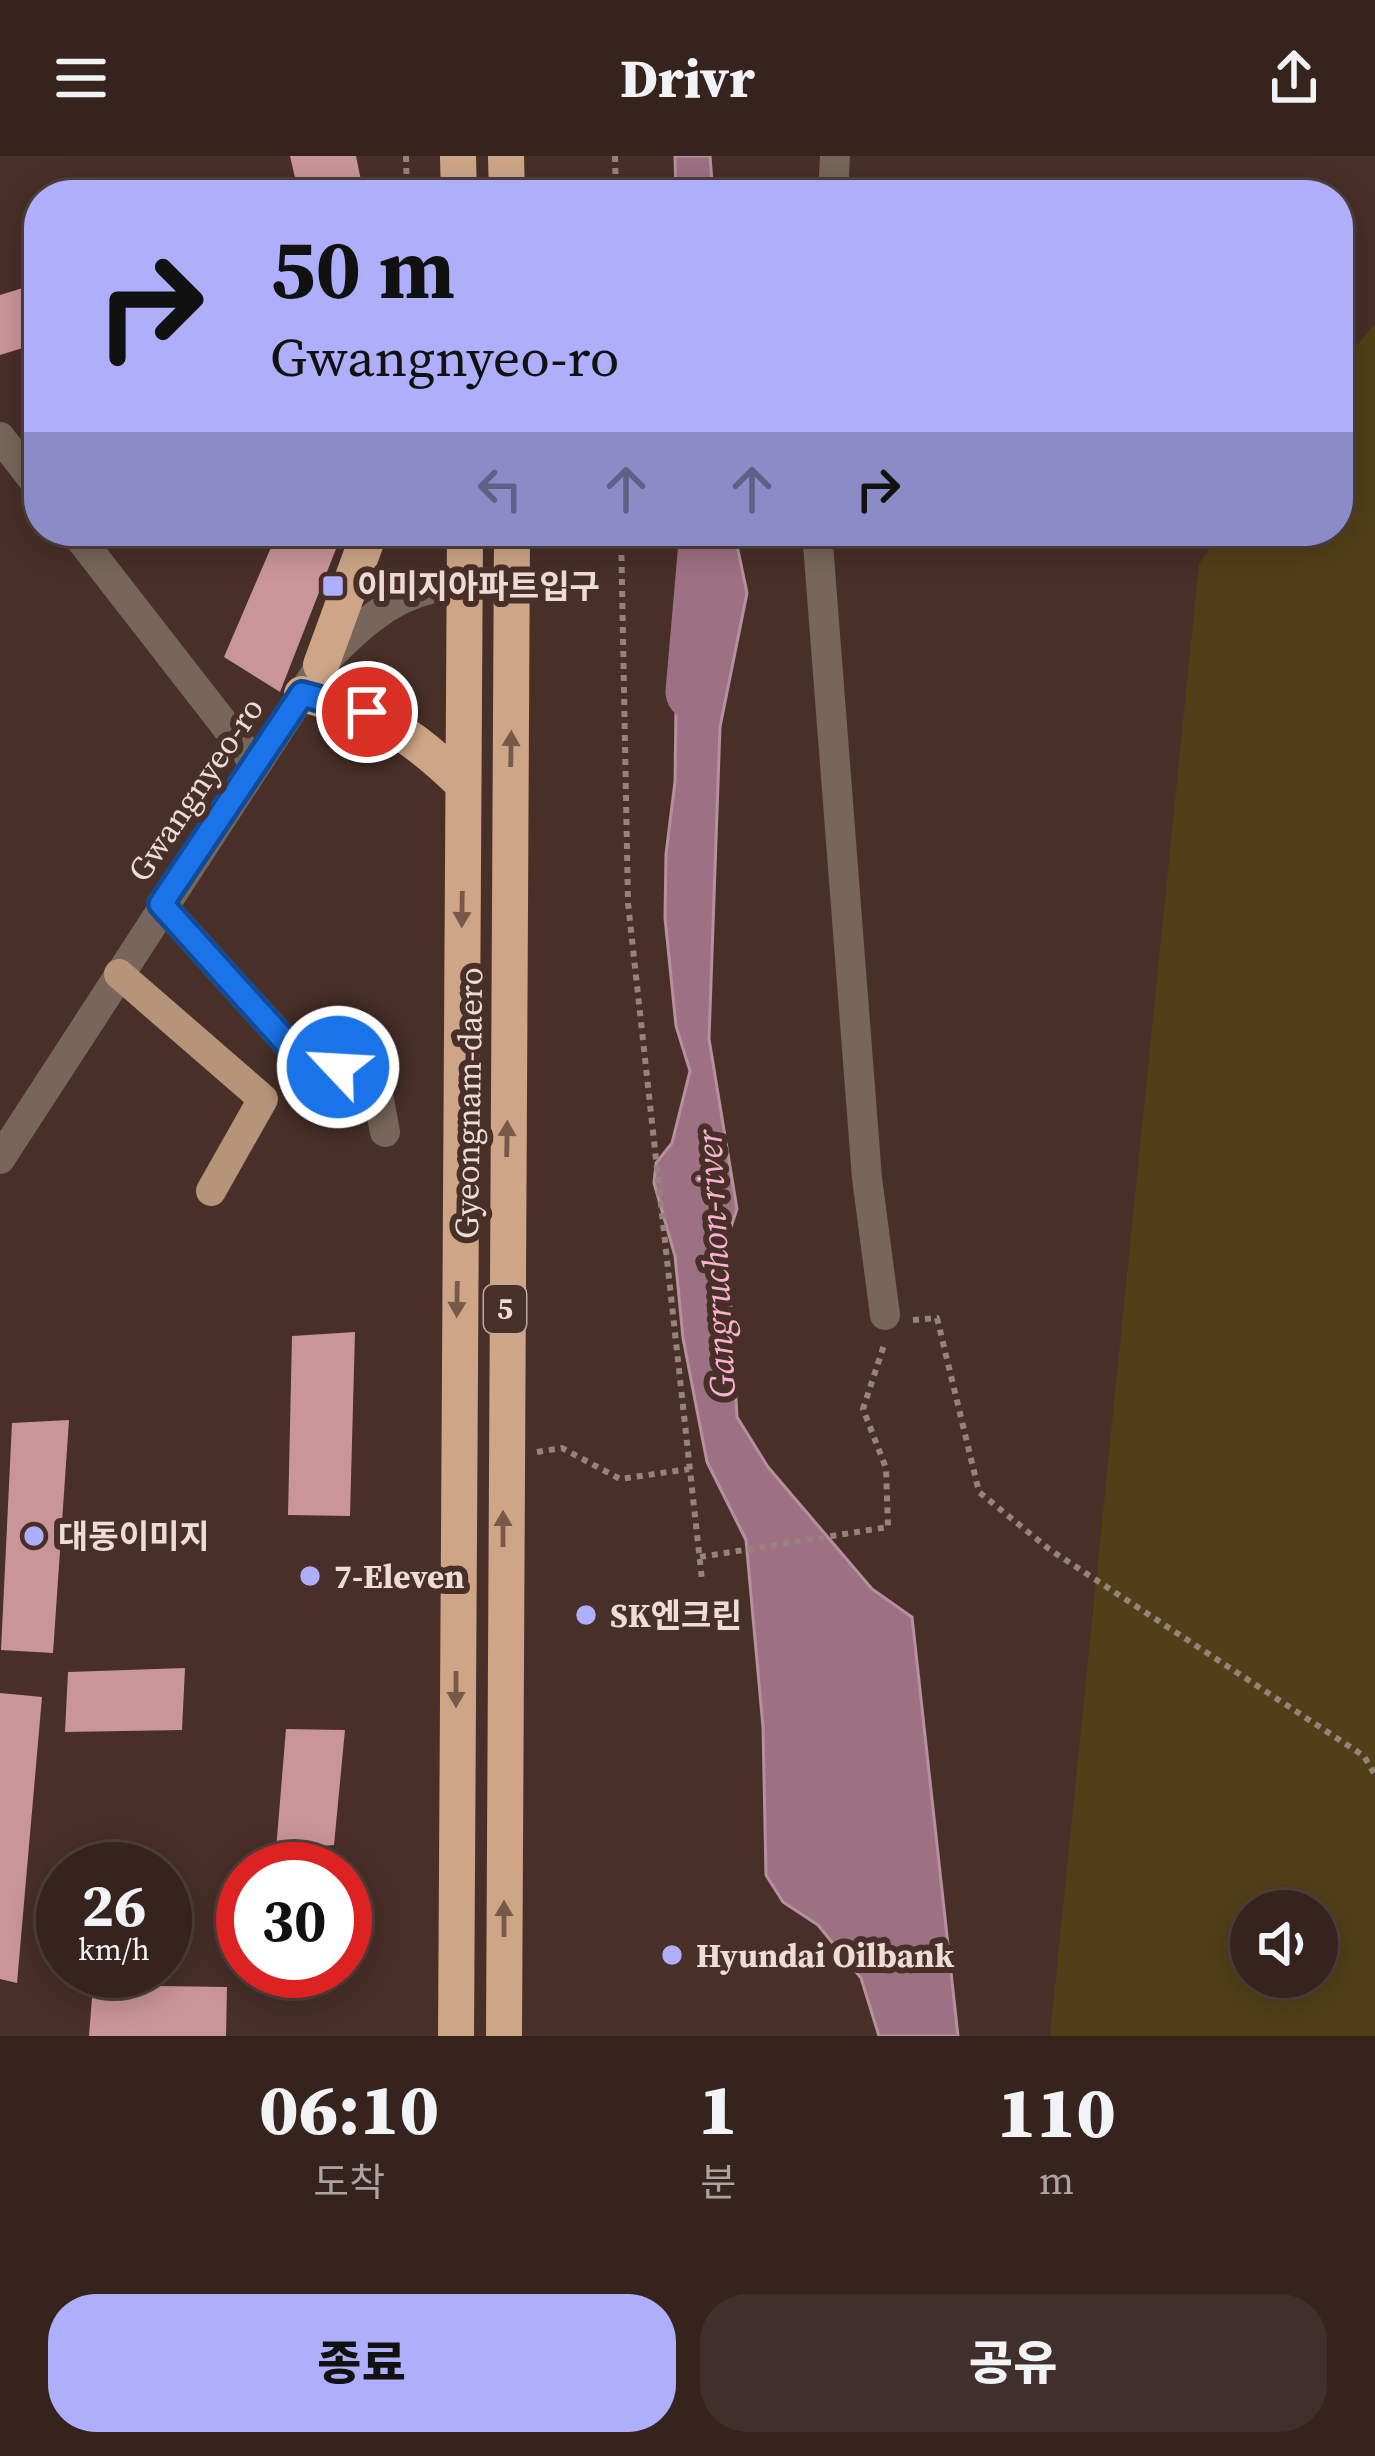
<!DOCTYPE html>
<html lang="ko">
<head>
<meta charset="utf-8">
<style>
  :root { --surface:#36231e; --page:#412f2b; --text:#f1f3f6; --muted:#aaa4a4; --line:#50403c; --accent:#aeaefa }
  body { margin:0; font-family:"Source Serif 4","Noto Sans KR",serif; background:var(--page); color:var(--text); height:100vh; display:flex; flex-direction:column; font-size:45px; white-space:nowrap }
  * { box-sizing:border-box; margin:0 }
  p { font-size:39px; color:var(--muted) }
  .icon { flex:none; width:66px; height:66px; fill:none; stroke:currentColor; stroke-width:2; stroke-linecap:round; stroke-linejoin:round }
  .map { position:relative; height:1880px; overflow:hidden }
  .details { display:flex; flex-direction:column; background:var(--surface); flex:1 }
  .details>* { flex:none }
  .hud { position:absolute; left:24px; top:24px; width:1329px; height:366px; border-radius:48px; box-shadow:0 6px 30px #0003,0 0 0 3px var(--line); background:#aeaefa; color:#111; overflow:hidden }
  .tools { position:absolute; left:1230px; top:1734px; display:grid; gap:24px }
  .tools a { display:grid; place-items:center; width:108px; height:108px; border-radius:50%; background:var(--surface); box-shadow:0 6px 30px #0003,0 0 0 3px var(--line); font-size:60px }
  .speed { position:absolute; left:36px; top:1686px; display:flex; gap:24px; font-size:60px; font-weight:700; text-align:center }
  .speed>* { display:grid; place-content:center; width:156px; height:156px; border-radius:50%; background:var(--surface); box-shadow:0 6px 30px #0003,0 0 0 3px var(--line); line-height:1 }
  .speed small { font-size:30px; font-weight:400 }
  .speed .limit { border:18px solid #d22; background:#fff; color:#111 }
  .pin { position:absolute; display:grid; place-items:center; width:102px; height:102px; color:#fff; margin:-51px; border:6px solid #fff; border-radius:50%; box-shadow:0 3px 12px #0007 }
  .me { position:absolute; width:132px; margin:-66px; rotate:295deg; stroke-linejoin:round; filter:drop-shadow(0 0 9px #0008) }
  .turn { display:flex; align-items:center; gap:42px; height:252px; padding:0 48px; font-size:54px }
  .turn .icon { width:156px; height:156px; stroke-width:2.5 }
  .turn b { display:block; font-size:84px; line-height:102px }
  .lanes { display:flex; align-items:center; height:114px; padding:0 48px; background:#0003; justify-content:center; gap:60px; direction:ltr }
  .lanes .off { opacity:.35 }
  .eta { display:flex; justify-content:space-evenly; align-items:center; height:204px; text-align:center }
  .eta b { font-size:72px; font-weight:800; line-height:84px }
  .action { display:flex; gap:24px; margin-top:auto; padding:24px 48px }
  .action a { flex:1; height:138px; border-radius:48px; background:var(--accent); color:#111; font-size:48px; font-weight:800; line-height:138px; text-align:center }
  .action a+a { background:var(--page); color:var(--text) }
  header { display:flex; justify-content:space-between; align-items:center; height:156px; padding:0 48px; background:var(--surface); font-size:54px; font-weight:800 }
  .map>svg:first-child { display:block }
  .green { fill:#523f18; fill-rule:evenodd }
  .water { fill:#9e7084; stroke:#b6909d; stroke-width:3 }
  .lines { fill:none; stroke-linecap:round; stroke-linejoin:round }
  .river { stroke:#9e7084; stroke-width:57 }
  .building { fill:#ca9598 }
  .path { stroke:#97827c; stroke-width:6; stroke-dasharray:6 6; stroke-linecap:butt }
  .minor { stroke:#776659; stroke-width:30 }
  .major { stroke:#b5947a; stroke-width:30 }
  .highway { stroke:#cea687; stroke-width:36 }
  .oneway { fill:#775949 }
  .route-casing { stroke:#114b97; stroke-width:30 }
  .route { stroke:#1a73e8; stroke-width:21 }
  .poi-dot { fill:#aeaefa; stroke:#482f28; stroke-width:4.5 }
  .labels { text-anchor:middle; stroke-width:12; stroke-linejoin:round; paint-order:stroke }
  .shield { fill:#482f28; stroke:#bca8a2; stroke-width:3 }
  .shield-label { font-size:30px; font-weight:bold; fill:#eddcd7 }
  .poi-label { font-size:33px; font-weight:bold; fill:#eddcd7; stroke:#482f28; text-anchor:start }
  .street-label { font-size:33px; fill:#eddcd7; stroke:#482f28 }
  .water-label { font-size:36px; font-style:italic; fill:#fab1d1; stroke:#482f28 }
</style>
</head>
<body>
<header><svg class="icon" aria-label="menu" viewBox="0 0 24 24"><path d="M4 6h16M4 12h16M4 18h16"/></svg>Drivr<svg class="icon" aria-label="share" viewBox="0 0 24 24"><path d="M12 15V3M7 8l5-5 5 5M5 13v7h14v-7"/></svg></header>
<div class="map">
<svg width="1375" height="1880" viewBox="0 0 1375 1880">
  <rect width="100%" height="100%" fill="#482f28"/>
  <path class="green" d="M1375 168V1880H1050L1199 408 1222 375H1338V211ZM1251 1755H1317V1821H1251Z"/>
  <path class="water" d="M675 0H710L713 39H676Z
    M710 375H734L747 437 720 571 709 883 737 1053 727 1083 737 1261 768 1311 872 1433 912 1461 958 1880H879L861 1822 818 1769 783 1746 766 1719 763 1571 746 1384 707 1306 683 1182 675 1100 654 1027 656 1007 672 987 690 915 676 870 665 762 666 698 675 626 676 551 718 416Z"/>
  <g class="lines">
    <path class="river" d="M694 536 708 375"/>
  </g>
  <path class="building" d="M290 0H356L364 39H299Z
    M39 127V187L0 199V139Z
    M278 375H343L280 536 224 501Z
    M355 1176 350 1360 288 1359 292 1180Z
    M69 1264 53 1497 1 1494 12 1267Z
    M185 1512 182 1574 65 1576 68 1516Z
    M0 1537 42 1541 17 1827 0 1823Z
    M286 1573 345 1574 334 1689 276 1694Z
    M93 1829 227 1831 226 1880H89Z"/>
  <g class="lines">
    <path class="path" d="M406 0 407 39
      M615 0 616 39
      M621 375 628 747 702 1424
      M913 1164 937 1162 979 1336 1049 1393 1364 1600 1375 1619
      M537 1296 562 1292 620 1323 689 1313
      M700 1401 888 1371 886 1312 863 1253 885 1186"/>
    <path class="minor" d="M833 39 835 0
      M0 281 39 331
      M74 375 256 609
      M817 375 867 1022 885 1159
      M161 748 303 905 374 917 385 976
      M0 1003 321 509C390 439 414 426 513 426"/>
    <path class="major" d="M119 818 263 943 211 1035"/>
    <path class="highway" d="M458 0 459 39
      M506 0 507 39
      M321 509 370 375
      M302 538C379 559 405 572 463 628
      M456 1880 465 375
      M504 1880 512 375"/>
  </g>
  <defs><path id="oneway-solid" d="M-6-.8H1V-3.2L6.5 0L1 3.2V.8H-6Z" transform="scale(3)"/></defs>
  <g class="oneway">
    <use href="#oneway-solid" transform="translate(511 593) rotate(-89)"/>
    <use href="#oneway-solid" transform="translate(462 753) rotate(91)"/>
    <use href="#oneway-solid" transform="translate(507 983) rotate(-89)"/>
    <use href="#oneway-solid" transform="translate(457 1143) rotate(91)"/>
    <use href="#oneway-solid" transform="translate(503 1373) rotate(-90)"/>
    <use href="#oneway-solid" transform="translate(456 1533) rotate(90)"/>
    <use href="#oneway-solid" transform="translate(504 1763) rotate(-90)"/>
  </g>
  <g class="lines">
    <g class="route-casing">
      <path id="route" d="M338 911 303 905 161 748 302 538 367 556"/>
    </g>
    <use href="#route" class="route"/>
  </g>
  <g class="poi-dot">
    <rect x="321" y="418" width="24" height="24" rx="6"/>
    <circle cx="34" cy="1380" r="12"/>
    <circle cx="310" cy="1420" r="12"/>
    <circle cx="586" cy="1459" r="12"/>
    <circle cx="672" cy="1799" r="12"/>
  </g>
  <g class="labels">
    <rect class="shield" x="484" y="1129" width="42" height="48" rx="9"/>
    <g class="shield-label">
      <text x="505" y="1163">5</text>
    </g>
    <g class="poi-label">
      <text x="357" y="442">이미지아파트입구</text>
      <text x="58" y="1392">대동이미지</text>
      <text x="334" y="1432">7-Eleven</text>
      <text x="610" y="1471">SK엔크린</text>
      <text x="696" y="1811">Hyundai Oilbank</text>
    </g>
    <g class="street-label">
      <text transform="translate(195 633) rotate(-56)" y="12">Gwangnyeo-ro</text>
      <text transform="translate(468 947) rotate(-89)" y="12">Gyeongnam-daero</text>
    </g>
    <g class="water-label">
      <text transform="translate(715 1108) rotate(-93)" y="13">Gangruchon-river</text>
    </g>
  </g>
</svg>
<div class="tools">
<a><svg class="icon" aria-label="sound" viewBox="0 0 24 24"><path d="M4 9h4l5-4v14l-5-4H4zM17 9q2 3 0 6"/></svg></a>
</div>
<div class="speed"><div>26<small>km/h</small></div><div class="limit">30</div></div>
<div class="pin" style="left:367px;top:556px;background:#d93025"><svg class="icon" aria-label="arrive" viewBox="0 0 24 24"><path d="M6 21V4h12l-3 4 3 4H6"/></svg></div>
<svg class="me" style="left:338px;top:911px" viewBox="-20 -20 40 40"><circle r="17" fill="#1a73e8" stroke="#fff" stroke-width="3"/><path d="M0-11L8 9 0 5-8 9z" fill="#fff"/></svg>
<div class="hud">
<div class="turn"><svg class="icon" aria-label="right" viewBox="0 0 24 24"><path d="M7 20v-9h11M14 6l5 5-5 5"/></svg><div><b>50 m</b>Gwangnyeo-ro</div></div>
<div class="lanes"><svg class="icon off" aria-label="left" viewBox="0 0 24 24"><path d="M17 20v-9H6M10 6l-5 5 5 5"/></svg><svg class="icon off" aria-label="ahead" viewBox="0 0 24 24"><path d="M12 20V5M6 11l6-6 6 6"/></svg><svg class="icon off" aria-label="ahead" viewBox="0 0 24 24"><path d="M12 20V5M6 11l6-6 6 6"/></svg><svg class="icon" aria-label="right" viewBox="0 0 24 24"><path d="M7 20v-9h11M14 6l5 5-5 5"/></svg></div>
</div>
</div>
<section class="details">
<div class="eta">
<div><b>06:10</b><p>도착</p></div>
<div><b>1</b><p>분</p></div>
<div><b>110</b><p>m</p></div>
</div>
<div class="action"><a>종료</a><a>공유</a></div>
</section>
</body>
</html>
